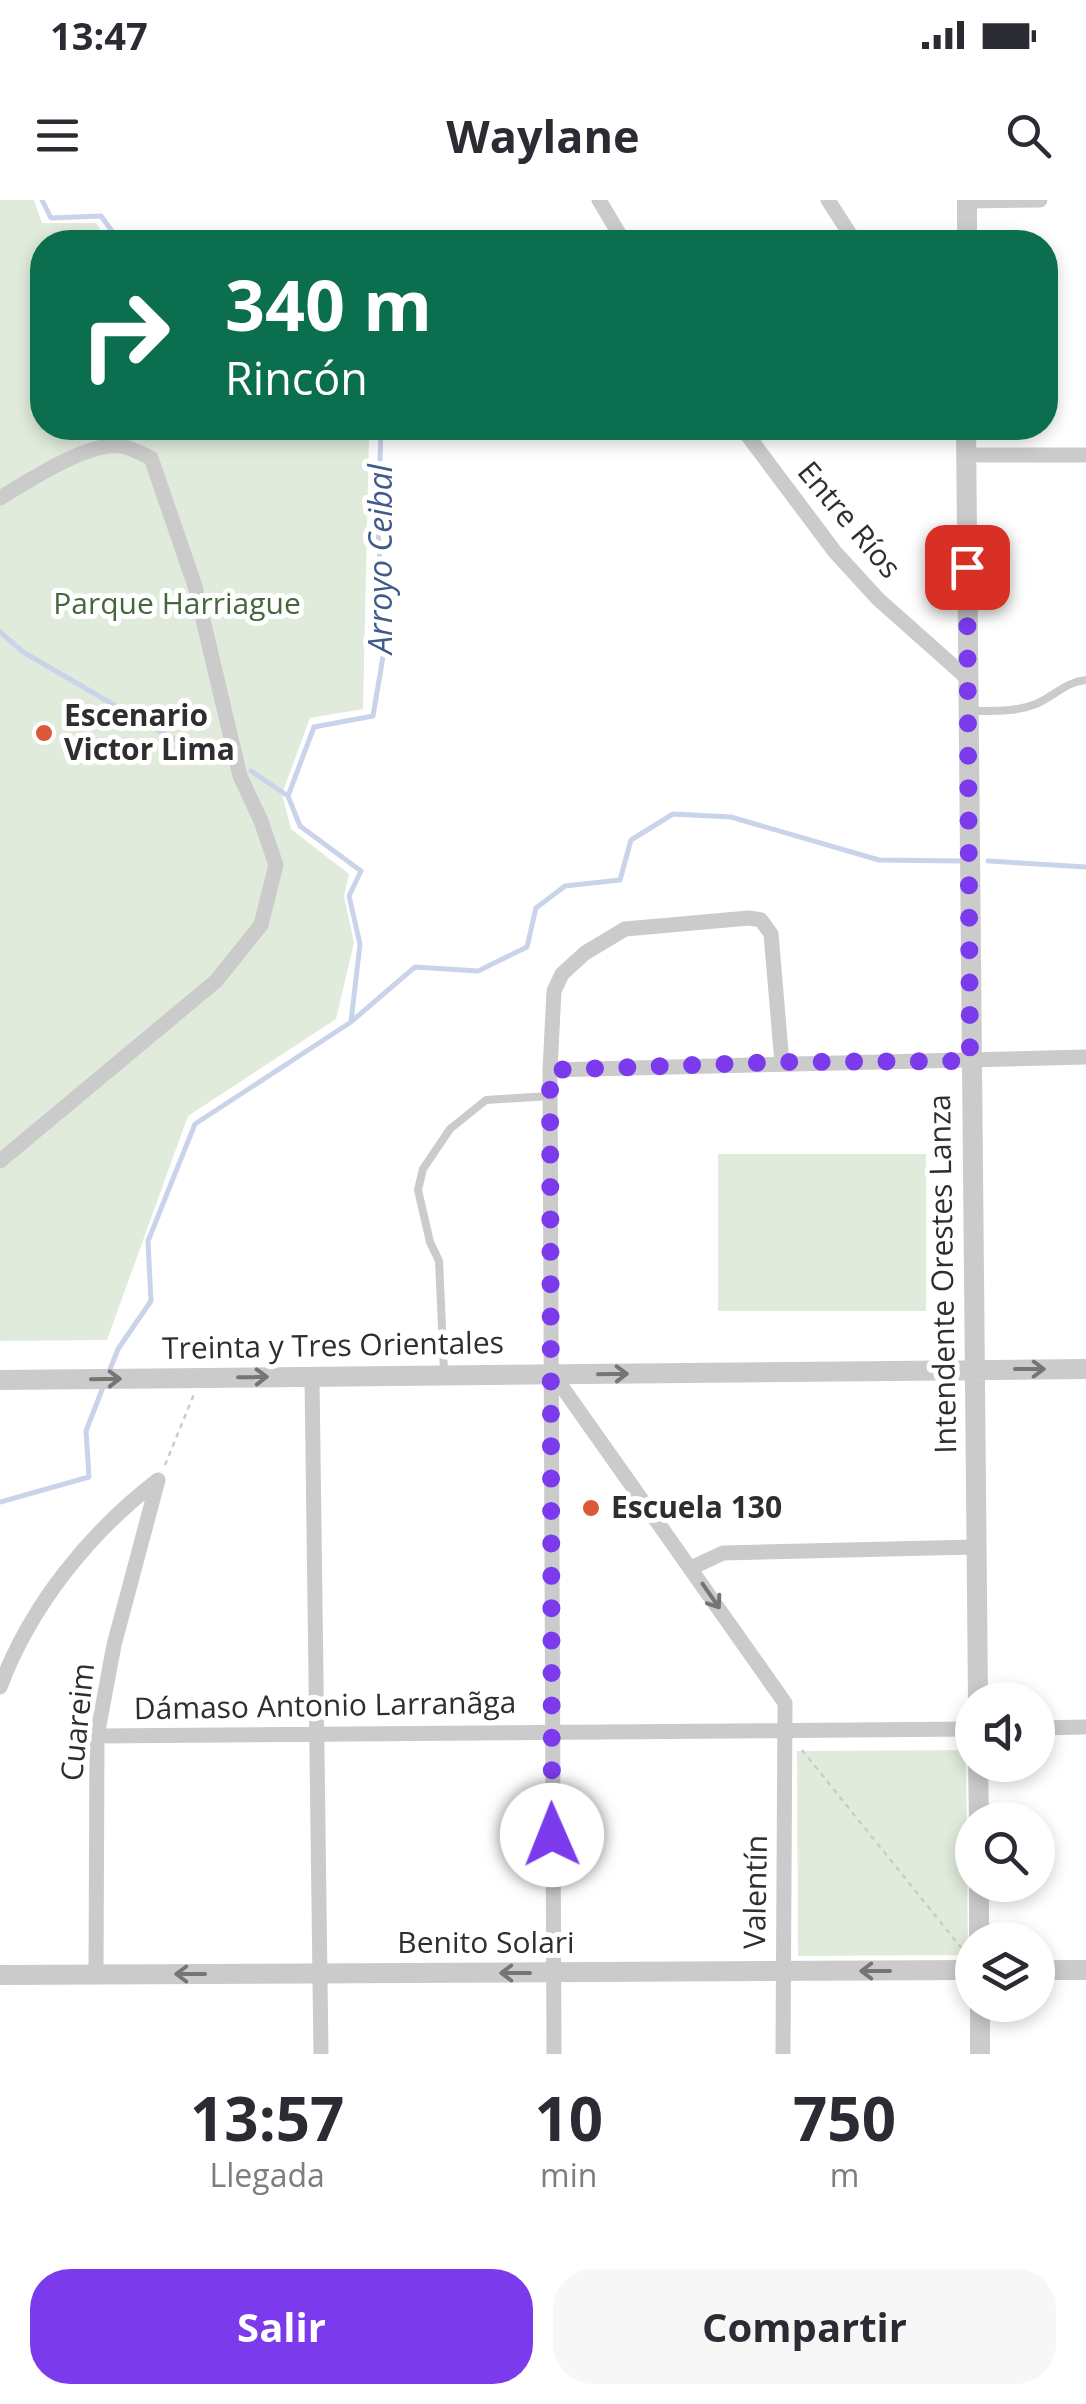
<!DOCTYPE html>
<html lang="es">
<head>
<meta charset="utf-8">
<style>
  :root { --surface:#fff; --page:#f7f7f7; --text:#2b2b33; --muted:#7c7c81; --accent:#7c3aed }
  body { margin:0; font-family:"Open Sans",sans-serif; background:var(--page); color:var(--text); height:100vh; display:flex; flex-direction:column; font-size:38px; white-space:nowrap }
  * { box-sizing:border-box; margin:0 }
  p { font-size:32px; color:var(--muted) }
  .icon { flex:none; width:55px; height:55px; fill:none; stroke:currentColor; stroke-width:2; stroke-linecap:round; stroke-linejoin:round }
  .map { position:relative; height:1854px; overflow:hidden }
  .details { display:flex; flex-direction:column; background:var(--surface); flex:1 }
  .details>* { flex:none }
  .guide { position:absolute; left:30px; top:30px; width:1028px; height:210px; border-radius:40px; box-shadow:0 5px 15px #0003; background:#0b6e4f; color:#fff; overflow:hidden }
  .buttons { position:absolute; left:955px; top:1482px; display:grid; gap:20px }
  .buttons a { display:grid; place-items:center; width:100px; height:100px; border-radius:50%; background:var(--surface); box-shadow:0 5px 15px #0003; font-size:50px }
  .pin { position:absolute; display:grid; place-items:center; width:85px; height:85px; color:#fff; margin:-42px; border-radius:20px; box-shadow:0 5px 15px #0006 }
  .me { position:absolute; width:110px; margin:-55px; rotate:359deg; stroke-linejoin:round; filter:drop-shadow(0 0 8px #0008) }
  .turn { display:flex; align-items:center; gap:35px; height:210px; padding:0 30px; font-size:45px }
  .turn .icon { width:130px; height:130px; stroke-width:2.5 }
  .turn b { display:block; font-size:70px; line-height:85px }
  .eta { display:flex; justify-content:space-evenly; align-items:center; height:170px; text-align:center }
  .eta b { font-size:60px; font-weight:700; line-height:70px }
  .action { display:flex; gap:20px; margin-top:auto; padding:20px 30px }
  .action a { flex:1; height:115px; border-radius:40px; background:var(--accent); color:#fff; font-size:40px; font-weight:700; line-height:115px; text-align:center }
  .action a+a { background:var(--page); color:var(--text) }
  .status { display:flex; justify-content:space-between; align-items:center; height:70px; padding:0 50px; background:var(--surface); direction:ltr }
  .status svg { height:28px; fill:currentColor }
  header { display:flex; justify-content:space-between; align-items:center; height:130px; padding:0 30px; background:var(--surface); font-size:45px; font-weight:700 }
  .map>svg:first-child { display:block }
  .green { fill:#e0ebdc }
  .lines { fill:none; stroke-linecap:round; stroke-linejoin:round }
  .stream { stroke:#c9d4ea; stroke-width:5 }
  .path { stroke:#cbcbcb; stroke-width:2.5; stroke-dasharray:5 5; stroke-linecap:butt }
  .service { stroke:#cbcbcb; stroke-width:8 }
  .minor { stroke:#cbcbcb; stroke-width:15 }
  .tertiary { stroke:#cbcbcb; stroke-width:20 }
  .oneway { stroke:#757575 }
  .route { stroke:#7c3aed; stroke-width:18; stroke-dasharray:0 32.4 }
  .poi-dot { fill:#dd5838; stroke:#fff; stroke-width:4 }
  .labels { text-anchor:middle; stroke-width:10; stroke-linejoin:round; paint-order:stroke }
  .street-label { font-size:30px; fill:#2e2e2e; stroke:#fff }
  .park-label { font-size:30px; fill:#46673d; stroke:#fff }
  .poi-label { font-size:30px; font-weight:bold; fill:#2e2e2e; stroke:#fff; text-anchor:start }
  .water-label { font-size:32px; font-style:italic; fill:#405a8c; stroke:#fff }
</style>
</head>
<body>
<div class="status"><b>13:47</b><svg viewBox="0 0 49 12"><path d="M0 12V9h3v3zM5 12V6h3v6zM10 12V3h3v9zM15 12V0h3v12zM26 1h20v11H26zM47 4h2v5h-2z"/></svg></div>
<header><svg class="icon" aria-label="menu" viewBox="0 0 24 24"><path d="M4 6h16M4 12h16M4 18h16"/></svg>Waylane<svg class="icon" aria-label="search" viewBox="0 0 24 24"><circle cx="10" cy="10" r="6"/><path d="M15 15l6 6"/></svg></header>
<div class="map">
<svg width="1086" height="1854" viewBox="0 0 1086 1854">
  <rect width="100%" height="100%" fill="#fff"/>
  <path class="green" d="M0 0H34L42 23H96L109 42H42V228H364L369 238 363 509 310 518 282 594 291 629 349 674 344 696 354 743 336 819 188 916 107 1140 0 1141Z
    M718 954H926V1111H718Z
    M966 1550 968 1755 798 1756 797 1551Z"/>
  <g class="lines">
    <path class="stream" d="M42 0 51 18 101 16 120 42
      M0 432 23 452 166 535 221 558
      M251 571 288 596
      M988 661 1086 667
      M352 821 415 767 478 771 527 747 536 708 565 686 620 680 631 640 673 614 731 617 879 660 961 661
      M109 1172 118 1149 151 1101 148 1041 195 924 351 822 360 744 349 696 361 671 300 626 288 596 314 527 373 516 385 445 378 329 381 228
      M0 1302 89 1277 86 1231 105 1182"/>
    <path class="path" d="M165 1265 194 1194
      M802 1550 963 1750"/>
    <path class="service" d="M972 511C993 511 1016 512 1036 504 1055 496 1065 482 1086 480
      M444 1172 439 1061 430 1042 418 990 423 969 450 929 486 900 550 896"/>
    <path class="minor" d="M599 0 624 42
      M828 0 855 42
      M967 1 1040 0
      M742 228 835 352 878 399 968 479
      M967 255H1086
      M0 298C28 281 89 241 122 246 131 248 142 254 151 258L195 386 240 576 261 621 276 665 261 725 216 781 0 961
      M550 870 1086 857
      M553 1174 785 1503 783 1854
      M312 1177 321 1854
      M691 1368 723 1353 975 1347
      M0 1487C31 1405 89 1333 158 1280
      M1038 1528 1086 1527
      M97 1536 972 1529
      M96 1775 97 1536 114 1445 158 1280
      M554 1854 550 870 554 791 562 774 585 753 625 729 749 718 761 720 771 734 782 863"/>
    <path class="tertiary" d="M967 42V0
      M966 228 978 1500
      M0 1180 1086 1169
      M978 1565 979 1620
      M979 1685V1740
      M1038 1770H1086
      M0 1775 972 1770
      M980 1805V1854"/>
  </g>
  <defs><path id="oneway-shaft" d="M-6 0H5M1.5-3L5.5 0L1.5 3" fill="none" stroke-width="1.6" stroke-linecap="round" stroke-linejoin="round" transform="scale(2.5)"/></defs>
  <g class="oneway">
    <use href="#oneway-shaft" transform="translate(1030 1169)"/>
    <use href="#oneway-shaft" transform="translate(613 1174) rotate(-1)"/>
    <use href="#oneway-shaft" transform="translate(253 1177) rotate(-1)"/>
    <use href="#oneway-shaft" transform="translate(106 1179) rotate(-1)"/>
    <use href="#oneway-shaft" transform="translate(711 1396) rotate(55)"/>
    <use href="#oneway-shaft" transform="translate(875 1771) rotate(180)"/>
    <use href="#oneway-shaft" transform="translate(515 1773) rotate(180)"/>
    <use href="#oneway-shaft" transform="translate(190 1774) rotate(180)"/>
  </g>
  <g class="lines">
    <path class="route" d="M552 1635 550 870 782 862 970 861 967 367"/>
  </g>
  <g class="poi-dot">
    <circle cx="44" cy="533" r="10"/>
    <circle cx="591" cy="1308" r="10"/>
  </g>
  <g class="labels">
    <g class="street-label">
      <text transform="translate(849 320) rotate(50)" y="10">Entre Ríos</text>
      <text transform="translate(943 1074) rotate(-91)" y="10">Intendente Orestes Lanza</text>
      <text transform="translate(333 1146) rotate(-1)" y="10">Treinta y Tres Orientales</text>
      <text transform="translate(325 1506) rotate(-1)" y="10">Dámaso Antonio Larranãga</text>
      <text transform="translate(78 1522) rotate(-84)" y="10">Cuareim</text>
      <text transform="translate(756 1692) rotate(-89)" y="10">Valentín</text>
      <text x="486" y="1753">Benito Solari</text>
    </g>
    <g class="park-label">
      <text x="177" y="414">Parque Harriague</text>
    </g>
    <g class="poi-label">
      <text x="64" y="526">Escenario<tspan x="64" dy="34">Victor Lima</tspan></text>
      <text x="611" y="1318">Escuela 130</text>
    </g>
    <g class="water-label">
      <text transform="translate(381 359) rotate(-90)" y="11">Arroyo Ceibal</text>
    </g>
  </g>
</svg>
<div class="buttons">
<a><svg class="icon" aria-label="sound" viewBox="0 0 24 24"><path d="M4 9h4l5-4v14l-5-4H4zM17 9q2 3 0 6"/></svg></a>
<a><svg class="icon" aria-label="search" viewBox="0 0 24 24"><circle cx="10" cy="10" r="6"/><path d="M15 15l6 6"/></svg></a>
<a><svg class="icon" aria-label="layers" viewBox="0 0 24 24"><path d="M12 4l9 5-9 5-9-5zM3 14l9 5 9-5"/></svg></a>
</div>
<div class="pin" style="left:967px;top:367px;background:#d93025"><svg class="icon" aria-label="arrive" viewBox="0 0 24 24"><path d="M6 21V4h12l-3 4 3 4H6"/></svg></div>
<svg class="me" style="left:552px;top:1635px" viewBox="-20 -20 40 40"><circle r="19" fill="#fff"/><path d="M0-13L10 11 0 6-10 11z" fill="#7c3aed"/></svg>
<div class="guide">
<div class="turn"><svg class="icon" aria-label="right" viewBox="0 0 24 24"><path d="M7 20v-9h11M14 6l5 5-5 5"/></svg><div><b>340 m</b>Rincón</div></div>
</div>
</div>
<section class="details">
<div class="eta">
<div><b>13:57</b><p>Llegada</p></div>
<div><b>10</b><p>min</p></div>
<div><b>750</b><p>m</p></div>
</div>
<div class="action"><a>Salir</a><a>Compartir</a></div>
</section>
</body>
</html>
